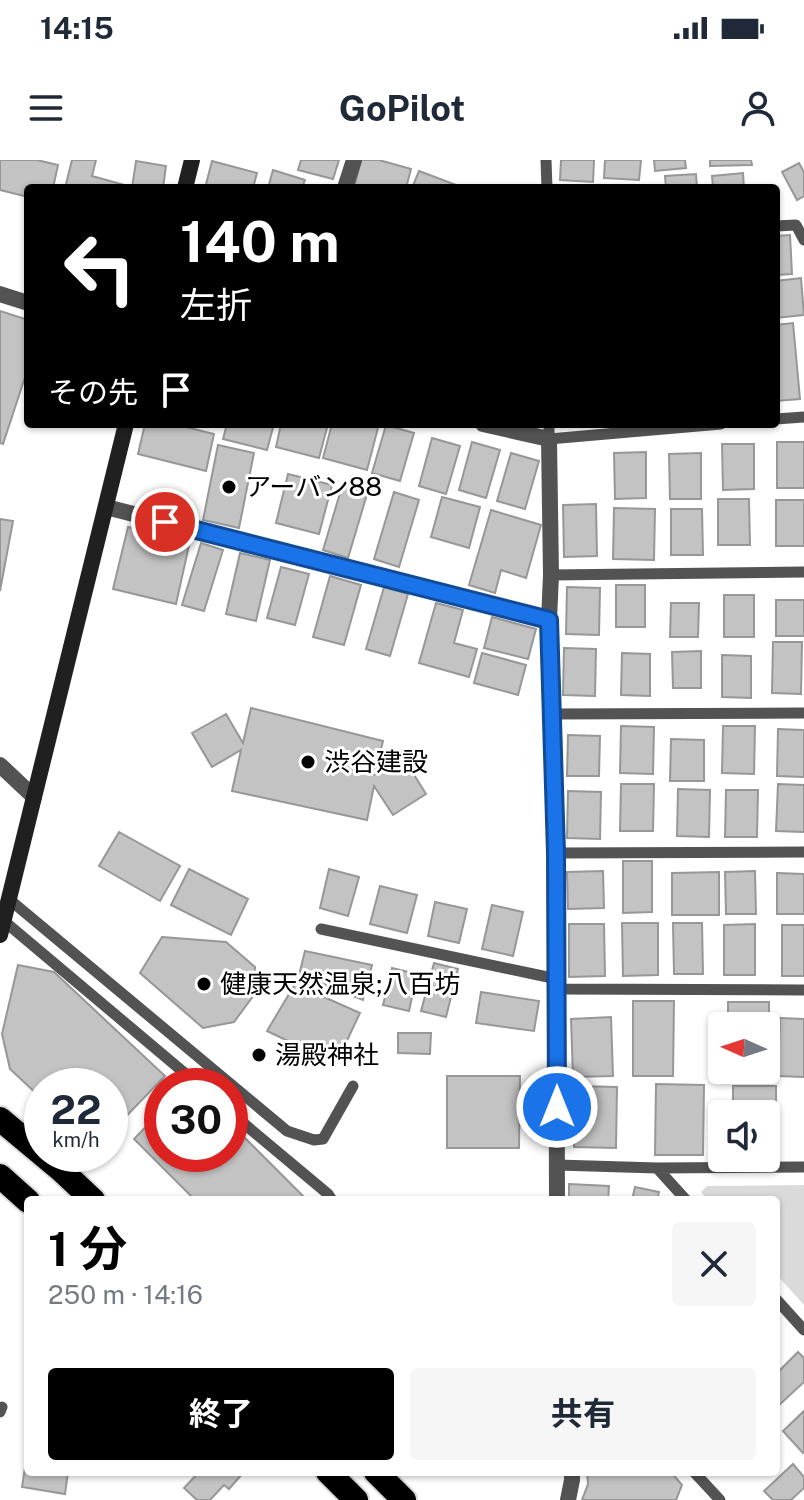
<!DOCTYPE html>
<html lang="ja">
<head>
<meta charset="utf-8">
<style>
  :root { --surface:#fff; --page:#f6f6f7; --text:#1f2937; --muted:#747a83; --accent:#000 }
  body { margin:0; font-family:"Public Sans","Noto Sans JP",sans-serif; background:var(--page); color:var(--text); height:100vh; display:flex; flex-direction:column; font-size:30px; white-space:nowrap }
  * { box-sizing:border-box; margin:0 }
  p { font-size:26px; color:var(--muted) }
  .icon { flex:none; width:44px; height:44px; fill:none; stroke:currentColor; stroke-width:2; stroke-linecap:round; stroke-linejoin:round }
  .map { position:relative; flex:1; overflow:hidden }
  .details { position:absolute; left:24px; top:1036px; width:756px; height:280px; display:flex; flex-direction:column; background:var(--surface); border-radius:8px; box-shadow:0 2px 6px #0004 }
  .details>* { flex:none }
  .banner { position:absolute; left:24px; top:24px; width:756px; height:244px; border-radius:8px; box-shadow:0 2px 6px #0004; background:#000; color:#fff; overflow:hidden }
  .needle { width:52px; rotate:273deg }
  .fabs { position:absolute; left:708px; top:852px; display:grid; gap:16px }
  .fabs a { display:grid; place-items:center; width:72px; height:72px; border-radius:8px; background:var(--surface); box-shadow:0 2px 6px #0004; font-size:40px }
  .speed { position:absolute; left:24px; top:908px; display:flex; gap:16px; font-size:40px; font-weight:700; text-align:center }
  .speed>* { display:grid; place-content:center; width:104px; height:104px; border-radius:50%; background:var(--surface); box-shadow:0 2px 6px #0004; line-height:1 }
  .speed small { font-size:20px; font-weight:400 }
  .speed .limit { border:12px solid #d22; background:#fff; color:#111 }
  .pin { position:absolute; display:grid; place-items:center; width:68px; height:68px; color:#fff; margin:-34px; border:4px solid #fff; border-radius:50%; box-shadow:0 2px 8px #0007 }
  .me { position:absolute; width:88px; margin:-44px; rotate:0deg; stroke-linejoin:round; filter:drop-shadow(0 0 6px #0008) }
  .turn { display:flex; align-items:center; gap:28px; height:168px; padding:0 24px; font-size:36px }
  .turn .icon { width:104px; height:104px; stroke-width:2.5 }
  .turn b { display:block; font-size:56px; line-height:68px }
  .then { display:flex; align-items:center; height:76px; padding:0 24px; background:#0003; gap:16px; font-size:30px }
  .round { display:grid; place-items:center; flex:none; width:84px; height:84px; border-radius:8px; background:var(--page) }
  .summary { display:flex; align-items:center; justify-content:space-between; height:136px; padding:0 24px }
  h1 { font-size:48px; font-weight:700; line-height:60px; color:var(--accent) }
  .button { display:flex; gap:16px; margin-top:auto; padding:16px 24px }
  .button a { flex:1; height:92px; border-radius:8px; background:var(--accent); color:#fff; font-size:32px; font-weight:700; line-height:92px; text-align:center }
  .button a+a { background:var(--page); color:var(--text) }
  .status { display:flex; justify-content:space-between; align-items:center; height:56px; padding:0 40px; background:var(--surface); direction:ltr }
  .status svg { height:22px; fill:currentColor }
  header { display:flex; justify-content:space-between; align-items:center; height:104px; padding:0 24px; background:var(--surface); font-size:36px; font-weight:700 }
  .map>svg:first-child { display:block }
  .green { fill:#dadada }
  .building { fill:#c3c3c3; stroke:#979797; stroke-width:2 }
  .lines { fill:none; stroke-linecap:round; stroke-linejoin:round }
  .highway-casing { stroke:#dbdbdb; stroke-width:28 }
  .lane { stroke:#535353; stroke-width:11 }
  .street { stroke:#535353; stroke-width:16 }
  .secondary { stroke:#202020; stroke-width:16 }
  .highway { stroke:#000; stroke-width:24 }
  .route-casing { stroke:#114b97; stroke-width:20 }
  .route { stroke:#1a73e8; stroke-width:14 }
  .poi-dot { fill:#000; stroke:#fff; stroke-width:3 }
  .labels { text-anchor:middle; stroke-width:6; stroke-linejoin:round; paint-order:stroke }
  .poi-label { font-size:26px; fill:#000; stroke:#fff; text-anchor:start }
</style>
</head>
<body>
<div class="status"><b>14:15</b><svg viewBox="0 0 49 12"><path d="M0 12V9h3v3zM5 12V6h3v6zM10 12V3h3v9zM15 12V0h3v12zM26 1h20v11H26zM47 4h2v5h-2z"/></svg></div>
<header><svg class="icon" aria-label="menu" viewBox="0 0 24 24"><path d="M4 6h16M4 12h16M4 18h16"/></svg>GoPilot<svg class="icon" aria-label="person" viewBox="0 0 24 24"><circle cx="12" cy="8" r="4"/><path d="M4 21q1-7 8-7t8 7"/></svg></header>
<div class="map">
<svg width="804" height="1340" viewBox="0 0 804 1340">
  <rect width="100%" height="100%" fill="#fff"/>
  <path class="green" d="M804 1025V1145L776 1114V1040H708L701 1032 707 1026Z"/>
  <path class="building" d="M0 0H37L58 5 53 28H28V37L0 30Z
    M72 0H96L92 16 128 26V28H65Z
    M301 0H339L333 19 298 10Z
    M361 0H379L411 9 406 28H354Z
    M561 0H594L593 22 560 20Z
    M605 0H641L639 20 604 18Z
    M654 0H685L686 8 655 11Z
    M710 0H751L752 5 710 6Z
    M136 1 166 6 163 28H132Z
    M212 1 257 13 253 28H205Z
    M799 3 804 12V36L797 40 782 12Z
    M273 10 305 20 302 28H268Z
    M419 11 464 28H412Z
    M743 13 744 28H713L712 16Z
    M696 14 697 28H666L665 16Z
    M790 75 792 114 776 115V76Z
    M801 118 804 155 776 158V121Z
    M0 151 28 160V208L3 284 0 283Z
    M793 163 800 239 776 241V165Z
    M145 264H174L214 274 206 311 138 294Z
    M227 264H274L267 290 223 279Z
    M281 264H328L319 298 276 287Z
    M332 264H379L367 310 323 298Z
    M386 265 414 273 400 321 372 313Z
    M432 278 460 286 446 334 419 326Z
    M472 282 500 290 486 338 459 330Z
    M777 282H804V328H777Z
    M722 284H754V329L723 330Z
    M218 285 254 293 239 368 203 360Z
    M646 292V338L615 339 614 293Z
    M511 293 539 301 525 349 497 341Z
    M701 293V339H670L669 294Z
    M288 314 332 325 319 374 276 363Z
    M343 323 368 331 348 398 323 390Z
    M394 332 419 340 399 407 374 399Z
    M442 337 480 347 469 388 431 377Z
    M718 339H749L750 385H718Z
    M776 340H804V386H776Z
    M596 344 597 396 564 397 563 345Z
    M614 348 655 349 654 400 613 399Z
    M671 349H702L703 395H671Z
    M491 350 541 365 526 418 501 410 495 433 469 425Z
    M0 359 13 361 0 431Z
    M128 367 190 381 176 444 113 429Z
    M201 383 223 390 204 451 182 445Z
    M240 393 270 400 256 461 226 454Z
    M281 407 309 414 295 465 267 458Z
    M330 416 361 425 344 485 313 477Z
    M616 425H645V467H616Z
    M384 427 408 434 390 496 366 489Z
    M567 427 600 428 599 475 566 474Z
    M724 435H754V477H724Z
    M776 440H804V476H776Z
    M436 443 463 450 454 483 477 489 469 517 419 503Z
    M671 443H699L698 477H670Z
    M492 457 536 469 528 499 484 488Z
    M773 482H802L801 534 772 533Z
    M564 488 596 489 595 536 563 535Z
    M701 491V528H673L672 492Z
    M482 493 526 505 518 535 474 523Z
    M622 493 650 494V536L621 535Z
    M722 495 751 496V538L722 537Z
    M251 548 383 581 375 614 403 597 426 634 393 655 374 626 367 660 232 631 241 590 212 607 192 573 226 554 243 583Z
    M621 566 654 567 653 614 620 613Z
    M723 566H755L754 614 722 613Z
    M778 569 804 570V617L777 616Z
    M568 575 600 576 599 616H567Z
    M671 579 704 580V621H670Z
    M621 624H654L653 671H620Z
    M778 624 804 625V672L776 671Z
    M678 629 710 630 709 677 677 676Z
    M726 630H758L757 677H725Z
    M568 631 601 632 600 679 567 678Z
    M119 672 180 706 160 741 99 706Z
    M623 701H652V752L623 753Z
    M189 709 248 739 231 775 171 745Z
    M329 709 359 717 348 756 320 748Z
    M603 711 604 748 568 749 567 712Z
    M755 711 756 754H726L725 712Z
    M719 712V755H672V713Z
    M777 713 804 714V754H777Z
    M380 726 417 735 407 773 370 764Z
    M435 742 467 749 459 783 428 776Z
    M492 745 523 752 513 796 482 789Z
    M622 763H658V815L623 816Z
    M673 763H702L703 814H674Z
    M569 764H604L605 816 569 817Z
    M755 764V815H724V765Z
    M782 765H804V816H782Z
    M162 777 226 782 255 807 254 835 234 862 203 868 140 813Z
    M305 791 372 805 363 840 299 815Z
    M434 803 458 809 446 857 421 851Z
    M18 805 54 812 165 916 110 973V926H42V939L10 909 2 874Z
    M392 808 417 814 409 851 383 845Z
    M295 824 360 853 336 904 267 871Z
    M481 832 539 841 534 871 476 863Z
    M633 841H674L673 916H633Z
    M728 842H769V918H728V910H766V866H728Z
    M611 857 613 916 573 917 571 859Z
    M780 858 804 859V917L778 916Z
    M398 873H431L430 894 398 893Z
    M447 916H520L519 988H447Z
    M656 924 704 925 703 995H655Z
    M575 926 617 927 616 988 574 987Z
    M733 926H776V994H766V954H733Z
    M162 950V994H230V963L307 1040H195L134 979Z
    M569 1024 609 1026 608 1040H569Z
    M635 1027 659 1032 657 1040H632Z
    M798 1192 804 1198V1222L776 1248V1214Z
    M804 1251V1292L803 1293 783 1271Z
    M27 1294 28 1312H68L65 1334 22 1327Z
    M793 1304 804 1317V1328L791 1340H773L764 1331Z
    M199 1312H244L229 1329 224 1325 210 1340H197L184 1328Z
    M587 1312H671L682 1325 676 1340H582L588 1324Z"/>
  <g class="lines">
    <g class="highway-casing">
      <path id="highway" d="M0 959 61 1010 93 1040
        M0 1016 28 1041
        M328 1312 356 1340
        M376 1312 404 1340"/>
    </g>
    <path class="lane" d="M546 0 547 28
      M776 66 796 65 804 80
      M776 259 804 257
      M549 264V279L721 264
      M551 415 804 412
      M553 554 804 553
      M556 693 804 692
      M10 740 287 971 314 980 323 979 353 926
      M4 761 200 926
      M321 769 557 819
      M557 829 804 830
      M230 952 328 1034 332 1040
      M557 1005 657 1008 804 1007
      M657 1008 686 1040
      M776 1139 804 1170
      M0 1252 2 1247
      M694 1312 720 1340"/>
    <path class="street" d="M345 28 354 0
      M0 134 28 143
      M483 264 549 279 551 415 549 460 556 693 557 1040
      M106 347 549 460
      M0 605 34 637
      M568 1340 572 1320V1312"/>
    <path class="secondary" d="M185 28 192 0
      M0 775 126 264"/>
    <use href="#highway" class="highway"/>
  </g>
  <g class="lines">
    <g class="route-casing">
      <path id="route" d="M165 362 549 460 556 693 557 947"/>
    </g>
    <use href="#route" class="route"/>
  </g>
  <g class="poi-dot">
    <circle cx="229" cy="327" r="8"/>
    <circle cx="308" cy="602" r="8"/>
    <circle cx="204" cy="824" r="8"/>
    <circle cx="259" cy="895" r="8"/>
  </g>
  <g class="labels">
    <g class="poi-label">
      <text x="245" y="336">アーバン88</text>
      <text x="324" y="611">渋谷建設</text>
      <text x="220" y="833">健康天然温泉;八百坊</text>
      <text x="275" y="904">湯殿神社</text>
    </g>
  </g>
</svg>
<div class="fabs">
<a><svg class="needle" viewBox="-14 -14 28 28"><path d="M0-13l5 13h-10z" fill="#e53935"/><path d="M0 13l5-13h-10z" fill="#747a83"/></svg></a>
<a><svg class="icon" aria-label="sound" viewBox="0 0 24 24"><path d="M4 9h4l5-4v14l-5-4H4zM17 9q2 3 0 6"/></svg></a>
</div>
<div class="speed"><div>22<small>km/h</small></div><div class="limit">30</div></div>
<div class="pin" style="left:165px;top:362px;background:#d93025"><svg class="icon" aria-label="arrive" viewBox="0 0 24 24"><path d="M6 21V4h12l-3 4 3 4H6"/></svg></div>
<svg class="me" style="left:557px;top:947px" viewBox="-20 -20 40 40"><circle r="17" fill="#1a73e8" stroke="#fff" stroke-width="3"/><path d="M0-11L8 9 0 5-8 9z" fill="#fff"/></svg>
<div class="banner">
<div class="turn"><svg class="icon" aria-label="left" viewBox="0 0 24 24"><path d="M17 20v-9H6M10 6l-5 5 5 5"/></svg><div><b>140 m</b>左折</div></div>
<div class="then">その先<svg class="icon" aria-label="arrive" viewBox="0 0 24 24"><path d="M6 21V4h12l-3 4 3 4H6"/></svg></div>
</div>
<section class="details">
<div class="summary"><div><h1>1 分</h1><p>250 m · 14:16</p></div><a class="round"><svg class="icon" aria-label="close" viewBox="0 0 24 24"><path d="M6 6l12 12M18 6L6 18"/></svg></a></div>
<div class="button"><a>終了</a><a>共有</a></div>
</section>
</div>
</body>
</html>
